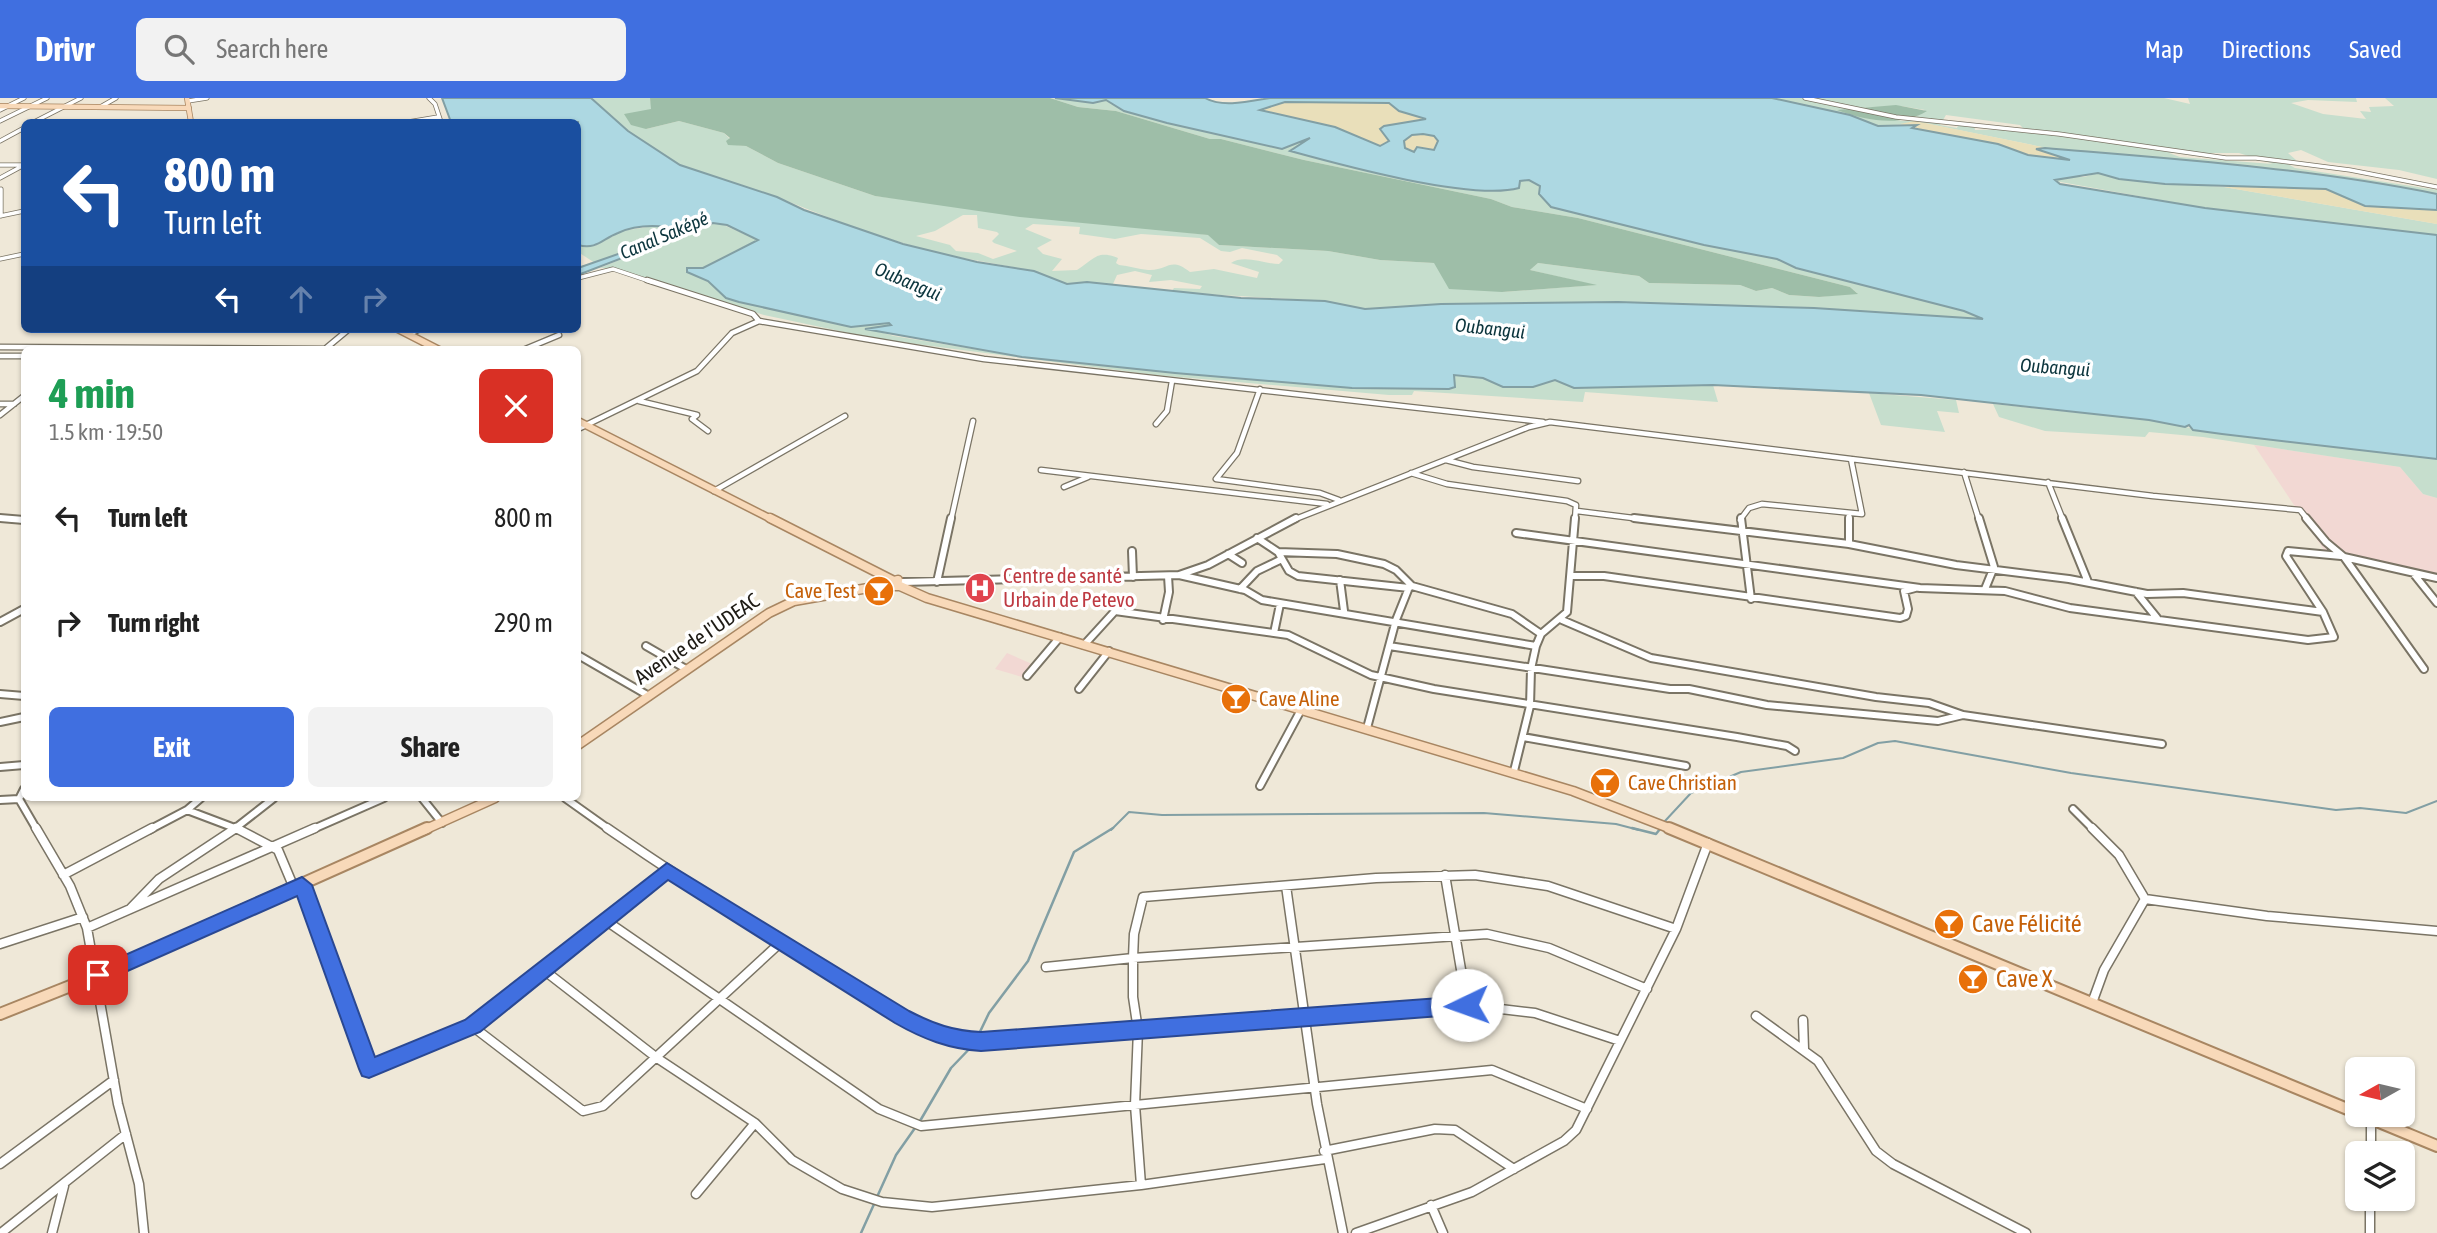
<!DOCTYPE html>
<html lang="en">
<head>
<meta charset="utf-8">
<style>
  :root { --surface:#fff; --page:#f2f2f2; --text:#222; --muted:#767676; --accent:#406fe0 }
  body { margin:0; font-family:"Asap Condensed",sans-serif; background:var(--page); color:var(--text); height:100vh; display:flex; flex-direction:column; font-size:26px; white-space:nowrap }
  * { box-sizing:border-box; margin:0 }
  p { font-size:23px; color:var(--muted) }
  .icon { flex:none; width:38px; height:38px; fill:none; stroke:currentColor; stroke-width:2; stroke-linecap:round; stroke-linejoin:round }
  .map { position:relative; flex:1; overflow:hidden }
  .details { position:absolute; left:21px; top:248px; width:560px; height:455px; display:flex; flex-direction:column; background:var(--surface); border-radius:10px; box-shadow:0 2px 5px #0004 }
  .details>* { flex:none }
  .top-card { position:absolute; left:21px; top:21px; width:560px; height:214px; border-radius:10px; box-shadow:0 2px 5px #0004; background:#1a4fa0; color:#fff; overflow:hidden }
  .needle { width:46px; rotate:262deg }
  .buttons { position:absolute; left:2345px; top:959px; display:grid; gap:14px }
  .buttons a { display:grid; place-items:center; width:70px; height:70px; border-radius:10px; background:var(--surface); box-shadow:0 2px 5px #0004; font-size:35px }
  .pin { position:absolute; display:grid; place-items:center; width:60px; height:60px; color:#fff; margin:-30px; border-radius:14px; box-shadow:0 4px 10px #0006 }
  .me { position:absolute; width:77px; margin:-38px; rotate:267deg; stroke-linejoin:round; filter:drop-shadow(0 0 5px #0008) }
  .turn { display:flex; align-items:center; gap:24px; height:147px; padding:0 28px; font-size:32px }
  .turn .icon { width:91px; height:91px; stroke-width:2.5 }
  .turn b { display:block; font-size:49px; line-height:60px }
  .lanes { display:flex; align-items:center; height:66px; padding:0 28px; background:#0003; justify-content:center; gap:35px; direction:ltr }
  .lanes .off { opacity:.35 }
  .round { display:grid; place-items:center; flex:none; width:74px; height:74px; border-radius:10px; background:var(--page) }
  .summary { display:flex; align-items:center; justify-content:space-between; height:119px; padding:0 28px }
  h1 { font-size:42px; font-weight:700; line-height:52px; color:#1e9e55 }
  .button { display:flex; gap:14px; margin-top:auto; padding:14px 28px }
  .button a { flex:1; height:80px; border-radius:10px; background:var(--accent); color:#fff; font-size:28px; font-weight:700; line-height:80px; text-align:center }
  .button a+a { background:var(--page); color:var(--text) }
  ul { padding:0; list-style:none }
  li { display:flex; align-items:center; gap:21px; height:105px; padding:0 28px }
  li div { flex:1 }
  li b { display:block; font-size:26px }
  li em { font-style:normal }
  header { display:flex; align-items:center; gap:42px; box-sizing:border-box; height:98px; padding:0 35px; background:var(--accent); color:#fff }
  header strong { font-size:33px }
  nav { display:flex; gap:38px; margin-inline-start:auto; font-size:24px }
  .search { width:490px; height:63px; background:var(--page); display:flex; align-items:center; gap:18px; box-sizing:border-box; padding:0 24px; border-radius:10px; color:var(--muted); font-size:26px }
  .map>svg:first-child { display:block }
  .industrial { fill:#f2d8d3 }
  .green { fill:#c6decd; fill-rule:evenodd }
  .forest { fill:#9ebea8 }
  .sand { fill:#e9dfba }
  .water { fill:#add8e2; stroke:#829fa4; stroke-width:2; fill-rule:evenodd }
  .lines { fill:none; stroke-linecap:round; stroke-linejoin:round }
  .stream-far1 { stroke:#829fa4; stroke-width:2 }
  .stream { stroke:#829fa4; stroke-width:2.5 }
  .minor-far3-casing { stroke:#7a7465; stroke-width:5 }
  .minor-far2-casing { stroke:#7a7465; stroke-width:7 }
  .minor-far1-casing { stroke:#7a7465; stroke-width:10 }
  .minor-casing { stroke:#7a7465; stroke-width:11 }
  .major-far3-casing { stroke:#a88662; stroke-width:6 }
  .major-far2-casing { stroke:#a88662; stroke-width:9 }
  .major-far1-casing { stroke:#a88662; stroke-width:11 }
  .major-casing { stroke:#a88662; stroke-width:14 }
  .minor-far3 { stroke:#fff; stroke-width:3.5 }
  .minor-far2 { stroke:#fff; stroke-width:4.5 }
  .minor-far1 { stroke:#fff; stroke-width:6 }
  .minor { stroke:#fff; stroke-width:8 }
  .major-far3 { stroke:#f8d9b9; stroke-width:4.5 }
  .major-far2 { stroke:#f8d9b9; stroke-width:6 }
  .major-far1 { stroke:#f8d9b9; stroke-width:8 }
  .major { stroke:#f8d9b9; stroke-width:10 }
  .route { fill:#406fe0; stroke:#2a4892; stroke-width:2 }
  .labels { text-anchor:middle; stroke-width:7; stroke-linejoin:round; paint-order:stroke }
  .far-water-label { font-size:19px; font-style:italic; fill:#0c353d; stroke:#fff }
  .health-label { font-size:21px; fill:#be3a42; stroke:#fff; text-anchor:start }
  .food-label { font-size:21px; fill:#c56008; stroke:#fff; text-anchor:start }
  .street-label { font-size:21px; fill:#1e1b15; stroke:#fff }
  .near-food-label { font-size:24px; fill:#c56008; stroke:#fff; text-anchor:start }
</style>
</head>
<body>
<header>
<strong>Drivr</strong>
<div class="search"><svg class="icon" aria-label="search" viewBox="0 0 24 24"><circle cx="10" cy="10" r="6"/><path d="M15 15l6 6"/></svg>Search here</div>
<nav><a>Map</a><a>Directions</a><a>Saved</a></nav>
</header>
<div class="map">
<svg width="2437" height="1135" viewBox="0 0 2437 1135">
  <rect width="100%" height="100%" fill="#efe8d8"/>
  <path class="industrial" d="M2254 347 2400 369 2423 396 2437 400V478L2324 452Z
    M1007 555 1032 566 1022 579 995 571Z"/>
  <path class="green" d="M591 0H650L652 11 646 31 679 23 724 35 736 47 746 48 778 65 875 98 1209 137 1219 147 1328 153 1380 162 1434 165 1503 194 1594 187 1530 172 1538 165 1639 178 1649 185 1740 187 1756 193 1772 190 1789 197 1819 199 1857 195 1850 189 1578 120 1512 109 1491 101 1304 62 1221 41H1210L1116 13 1078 9 1050 0 1093 5 1106 2 1124 13 1167 25 1282 51 1311 40 1291 53C1344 66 1469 103 1519 90L1520 83 1529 82 1540 88 1539 96 1551 109 1704 147 1777 161 1796 170 1964 213 1983 221 1814 210 1618 204 1441 206 1365 211 1325 203 1171 194 1174 190 1200 191 1202 188 1171 182 1149 184 1152 177 1135 173 1117 177 1113 186H1067L1034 173 936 155 860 132 777 99 680 67 628 33ZM963 117H977L978 130 997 134 999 136 992 143 994 145 1017 153 993 161 978 155 956 153 950 147 916 138 935 133ZM1033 126 1080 129 1079 136 1115 141 1141 136 1200 140 1221 153 1230 154 1242 150 1277 157 1283 162 1279 166C1264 166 1244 156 1231 165L1259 174 1257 180 1214 171 1190 174C1169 158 1169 173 1148 172 1138 171 1129 168 1119 167L1116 165 1118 160C1097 151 1093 162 1077 172L1052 173 1062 161 1043 156 1037 150 1052 142 1025 131Z
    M1772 0H2164L2190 6 2188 0H2356L2357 4 2308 2 2291 5 2323 16 2366 21 2360 13 2371 14 2369 9 2394 8 2385 0H2437V81L2399 72 2328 64 2301 52 2288 55 2296 62 2286 65 2295 70 2437 92V96L2305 74 2052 51 1924 25 1878 28 1850 17ZM1901 8 1925 12 1912 22 1904 23 1858 18 1861 10ZM1946 17 2020 27 2024 31 1975 32 1974 27 1959 25 1957 30 1940 27ZM2169 55H2239L2273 66 2180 59Z
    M2098 75 2119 81 2224 89 2437 126V137L2205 110 2055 83 2060 79H2084Z
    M719 125 758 142 703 170 685 173 708 183 726 200 739 204 851 229 889 225 891 228 866 230 894 238 1022 259 1352 290 1449 291 1455 289 1453 277 1483 280 1503 289H1533L1555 282 1574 290 1713 287 1718 304 1585 294 1583 304 1414 293 1412 297H1389L1155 277 877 241 764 217 610 170H600L699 129Z
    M654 128 668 129 603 163 595 165 578 154V147L595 148 622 133Z
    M1869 295 1956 302 1959 315 1937 313 1945 334 1881 327Z
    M1993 306 2149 322 2222 336 2437 361V400L2423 396 2400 369 2203 339 2149 334 2145 339 2045 333 1999 319Z"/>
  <path class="forest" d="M650 0H1050L1078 9 1116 13 1210 41H1221L1304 62 1491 101 1512 109 1578 120 1850 189 1858 196 1819 199 1789 197 1772 190 1756 193 1740 187 1649 185 1639 178 1538 165 1530 172 1597 187 1502 194 1449 191 1434 165 1380 162 1328 153 1219 147 1208 137 1020 119 875 98 778 65 746 48 728 47 726 43 730 40 724 35 679 23 646 31 631 27 624 16 651 11Z
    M1896 7 1927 13C1901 29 1867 23 1837 12Z"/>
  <path class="sand" d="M1285 4 1389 5 1427 21 1390 27 1389 43 1380 48 1335 29 1260 12Z
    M1915 23 2052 51H2036L2070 62 2028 57 1900 26Z
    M1417 36 1434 38 1438 43 1437 49 1429 53 1420 49 1416 54 1405 50 1404 42Z
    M2244 87 2326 91 2365 108 2437 112V126L2224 89Z"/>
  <path class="water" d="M442 0H591L628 33 680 67 777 99 804 112 903 146 977 164 1034 173 1067 186 1087 184 1241 200 1325 203 1365 211 1441 206 1618 204 1814 210 1983 221 1964 213 1796 170 1777 161 1704 147 1551 109 1539 96 1540 88 1529 82 1520 83 1519 90C1472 103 1341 67 1290 53L1310 40 1282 51 1167 25 1124 13 1106 2 1093 5 1055 0H1205C1222 10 1251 3 1270 0H1772L1850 17 1878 28 1917 27 1912 30 1998 46 2028 57 2070 62 2036 51 2045 50C2176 61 2308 70 2437 96V112L2365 108 2326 91 2165 86 2119 81 2098 75 2055 82 2060 86 2205 110 2437 137V361L2222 336 2193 332 2189 327 2185 329 2149 322 1921 297 1713 287 1574 290 1555 282 1533 289H1503L1483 280 1454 277 1455 289 1449 291 1352 290 1175 275 1022 259 865 231 891 227 889 225 851 229 739 204 726 200 708 183 687 174V170H703L758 142 727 127 713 125 578 177V170L621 155 667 129C650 127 633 128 618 135 602 141 597 152 578 147V24H451ZM1285 4 1389 5 1399 13 1426 21 1384 28 1380 31 1389 43 1380 48 1335 29 1260 12ZM1423 36 1434 38 1438 43 1434 52 1417 49 1414 54 1405 50 1404 43 1412 37Z"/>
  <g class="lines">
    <path class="stream-far1" d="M1665 723 1691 695 1741 674 1843 660 1878 645 1895 643 2071 675 2336 712 2360 710 2406 715 2437 703
      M1111 732 1129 714 1162 717 1484 715 1616 726 1639 732"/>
    <path class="stream" d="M1632 730 1656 736 1660 731
      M977 940 989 915 1028 863 1074 754 1113 730
      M920 1023 951 970 975 945
      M877 1099 896 1057 915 1030
      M861 1135 875 1104"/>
    <g class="minor-far3-casing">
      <path id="minor-far3" d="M429 0 435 6 441 24
        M1805 0 1896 19 2059 36 2226 60H2256L2350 72 2437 89
        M188 3 207 0
        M102 8 116 0
        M0 12 24 0
        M0 23 47 0
        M34 24 81 0
        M408 24 438 19
        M0 43 24 30
        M0 67H23
        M0 80 24 67
        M1 91V118
        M0 118 24 113
        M0 161 24 156
        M578 180 613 171 652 184"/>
    </g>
    <g class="minor-far2-casing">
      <path id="minor-far2" d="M647 182 753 216 759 223 984 261 1543 324
        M409 236 420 231
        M0 249 325 251 349 231
        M523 252 559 237
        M0 258H24
        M1260 291 1237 355 1216 381 1320 395 1339 402
        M639 303 697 317 692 321 708 333
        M0 306H14
        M0 317 24 298
        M1156 326 1167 313 1172 283
        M578 331 697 273 732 235 759 223
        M1446 362 1473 369 1578 383
        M1041 372 1327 406
        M1964 374 1979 422
        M1411 375 1447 386 1567 403 1576 407 1575 422
        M2048 384 2063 422
        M1064 389 1088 379
        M714 393 845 318
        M1577 413 1649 422
        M1849 416V422
        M0 420 21 422
        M951 422 973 323
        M1293 422 1529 329 1550 324 2153 398 2300 412 2308 422
        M1740 422 1749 410 1762 406 1862 416 1851 361"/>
    </g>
    <g class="minor-far1-casing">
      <path id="minor-far1" d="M0 420 24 422
        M1634 420 1849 446 1956 467 2069 481 2147 496 2183 495 2323 514
        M1741 420 1751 501
        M1849 420V446
        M1979 420 1994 469 1985 491
        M2062 420 2088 484
        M2306 420 2326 444 2344 459 2437 480
        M1516 435 1920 490 2005 493 2070 510 2308 542 2334 539 2323 514 2286 458 2288 453 2341 458
        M1257 440 1278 454 1337 456 1384 466 1396 472 1412 488 1512 516 1541 536
        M1132 453 1133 479
        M1278 454 1289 473 1298 478 1409 490
        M1228 456 1242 465
        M2344 459 2424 571
        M2413 475 2437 505
        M1179 477 1245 492 1262 502 1536 548
        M1572 478H1604L1900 520 1906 518 1908 511 1904 493 1915 490
        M1340 482 1344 513
        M903 484 1179 477 1208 467 1296 420
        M937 484 951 420
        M1240 491 1257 473 1282 461
        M2136 494 2157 520
        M1163 522 1169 494 1168 478
        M1562 522 1651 560 1876 599 1929 605 1963 617 2162 646
        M0 524 24 511
        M1274 535 1280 506
        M1084 547 1115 513 1288 537 1371 577 1434 591 1737 639 1787 648 1795 653
        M646 548 686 571
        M1389 548 1670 591H1689L1767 607 1938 623 1963 617
        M578 557 649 598
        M1027 578 1060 539
        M1079 591 1109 553
        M0 596 24 598
        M0 624 24 619
        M1367 630 1396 522 1410 487
        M1523 639 1686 668
        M0 669 24 667
        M1514 673 1530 608 1531 571 1536 548 1541 536 1567 514 1575 420
        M1260 688 1302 610
        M201 700 187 712 240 732
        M422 700 442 725
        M565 700 610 732
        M19 701 37 732
        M19 701 24 691
        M0 702 19 701
        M2073 711 2094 732
        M149 732 187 712
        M233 732 274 700
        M311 732 384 700"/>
    </g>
    <g class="minor-casing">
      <path id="minor" d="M36 730 70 788 87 830 118 1006 139 1086 144 1135
        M236 730 278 752 294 790
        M607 730C681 781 756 829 833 875 881 904 923 939 981 944L1467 907 1535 915 1620 943
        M2092 730 2119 757 2145 801
        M63 777 152 730
        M1445 777 1467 907
        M302 787 369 971 472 928 667 773
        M1286 788 1317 1006 1343 1135
        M130 811 159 781 236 730
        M605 822 879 1011 921 1028 1492 972 1587 1011
        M87 830 315 730
        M0 846 83 819
        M1046 869 1133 860 1487 836 1549 850 1647 891
        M545 873 657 960 755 1025 792 1062 842 1091 882 1104 932 1109 1141 1087 1325 1061
        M2092 905 2104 872 2145 801 2267 818 2437 833
        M1756 918 1818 963 1876 1053 1893 1066 2026 1135
        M1803 922 1804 951
        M472 928 583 1013 603 1008 780 845
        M2371 1020V1055
        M1324 1053 1435 1031 1455 1032 1514 1071
        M0 1066 114 982
        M1141 1087 1135 1007 1138 932 1133 899V860L1134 836 1143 799 1376 780 1475 777 1548 788 1676 831
        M696 1096 755 1025
        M2370 1101V1135
        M1431 1107 1443 1135
        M1 1135 126 1036
        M52 1135 64 1088
        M1356 1135 1472 1094 1564 1043 1576 1032 1676 831 1708 745"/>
    </g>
    <g class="major-far3-casing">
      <path id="major-far3" d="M187 0 191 24
        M0 8 189 10"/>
    </g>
    <g class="major-far2-casing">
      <path id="major-far2" d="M398 231 439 252
        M578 323 773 422"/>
    </g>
    <g class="major-far1-casing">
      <path id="major-far1" d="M770 420 894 483 898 482
        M894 483 892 488H900L927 500 1573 693 1674 732
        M578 647 769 515 794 503 891 486
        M424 732 495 700"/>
    </g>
    <g class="major-casing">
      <path id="major" d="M1669 730 2357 1015
        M0 916 98 877 427 730
        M2362 1017 2437 1048"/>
    </g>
    <use href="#minor-far3" class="minor-far3"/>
    <use href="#minor-far2" class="minor-far2"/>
    <use href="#minor-far1" class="minor-far1"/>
    <use href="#minor" class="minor"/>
    <use href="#major-far3" class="major-far3"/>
    <use href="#major-far2" class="major-far2"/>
    <use href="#major-far1" class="major-far1"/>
    <use href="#major" class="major"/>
  </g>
  <path class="route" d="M667 765 909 913C934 926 954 933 981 934L1467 898 1474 901 1477 907 1474 913 1467 916 981 953C949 951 923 941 895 925L668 782 480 934 369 980 362 978 359 971 297 798 105 883H91L88 877 91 872 302 779 312 787 375 959 465 922Z"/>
  <defs>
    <g id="hospital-disc" transform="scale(1.575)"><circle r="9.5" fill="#e0444e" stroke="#fff"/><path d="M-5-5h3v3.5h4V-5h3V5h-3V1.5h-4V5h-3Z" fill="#fff"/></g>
    <g id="bar-disc" transform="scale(1.575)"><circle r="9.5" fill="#e8710a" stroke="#fff"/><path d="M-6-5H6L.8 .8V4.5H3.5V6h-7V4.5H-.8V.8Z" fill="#fff"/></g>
  </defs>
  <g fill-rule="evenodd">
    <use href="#hospital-disc" x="980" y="490"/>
    <use href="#bar-disc" x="879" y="493"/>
    <use href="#bar-disc" x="1236" y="601"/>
    <use href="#bar-disc" x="1605" y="685"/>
    <use href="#bar-disc" x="1949" y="826"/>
    <use href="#bar-disc" x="1973" y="881"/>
  </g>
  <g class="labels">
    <g class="far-water-label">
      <text transform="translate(664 137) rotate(-23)" y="7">Canal Saképé</text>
      <text transform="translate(908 183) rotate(23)" y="7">Oubangui</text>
      <text transform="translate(1490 230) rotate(6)" y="7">Oubangui</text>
      <text transform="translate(2055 269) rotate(4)" y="7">Oubangui</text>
    </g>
    <g class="health-label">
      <text x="1003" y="485">Centre de santé<tspan x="1003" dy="24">Urbain de Petevo</tspan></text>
    </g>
    <g class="food-label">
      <text x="856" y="500" text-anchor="end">Cave Test</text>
      <text x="1259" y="608">Cave Aline</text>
      <text x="1628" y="692">Cave Christian</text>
    </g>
    <g class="street-label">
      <text transform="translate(697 541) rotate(-34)" y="7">Avenue de I'UDEAC</text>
    </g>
    <g class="near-food-label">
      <text x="1972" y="834">Cave Félicité</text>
      <text x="1996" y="889">Cave X</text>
    </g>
  </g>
</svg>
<div class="buttons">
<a><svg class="needle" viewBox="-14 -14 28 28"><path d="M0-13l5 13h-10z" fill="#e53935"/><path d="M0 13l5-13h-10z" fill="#767676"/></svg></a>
<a><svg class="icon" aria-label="layers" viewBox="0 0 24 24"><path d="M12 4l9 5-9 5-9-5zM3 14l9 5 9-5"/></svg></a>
</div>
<div class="pin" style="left:98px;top:877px;background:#d93025"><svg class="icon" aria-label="arrive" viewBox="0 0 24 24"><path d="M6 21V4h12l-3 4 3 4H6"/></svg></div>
<svg class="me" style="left:1467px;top:907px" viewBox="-20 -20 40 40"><circle r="19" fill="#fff"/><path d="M0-13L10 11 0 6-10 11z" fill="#406fe0"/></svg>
<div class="top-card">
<div class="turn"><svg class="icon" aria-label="left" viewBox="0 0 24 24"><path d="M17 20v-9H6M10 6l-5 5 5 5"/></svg><div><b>800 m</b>Turn left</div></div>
<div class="lanes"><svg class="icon" aria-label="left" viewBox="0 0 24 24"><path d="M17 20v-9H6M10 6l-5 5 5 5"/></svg><svg class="icon off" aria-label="ahead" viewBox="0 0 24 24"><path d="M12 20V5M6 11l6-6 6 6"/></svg><svg class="icon off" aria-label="right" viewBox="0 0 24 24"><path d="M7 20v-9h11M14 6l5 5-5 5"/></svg></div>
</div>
<section class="details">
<div class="summary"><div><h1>4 min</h1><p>1.5 km · 19:50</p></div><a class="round" style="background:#d93025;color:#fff"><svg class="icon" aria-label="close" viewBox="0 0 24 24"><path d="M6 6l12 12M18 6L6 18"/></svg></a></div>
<ul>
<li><svg class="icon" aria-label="left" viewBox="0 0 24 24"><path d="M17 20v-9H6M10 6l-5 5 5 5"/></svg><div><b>Turn left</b></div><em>800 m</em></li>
<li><svg class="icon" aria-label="right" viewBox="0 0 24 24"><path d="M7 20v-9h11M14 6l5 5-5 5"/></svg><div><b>Turn right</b></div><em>290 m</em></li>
</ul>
<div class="button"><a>Exit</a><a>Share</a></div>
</section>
</div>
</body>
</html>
